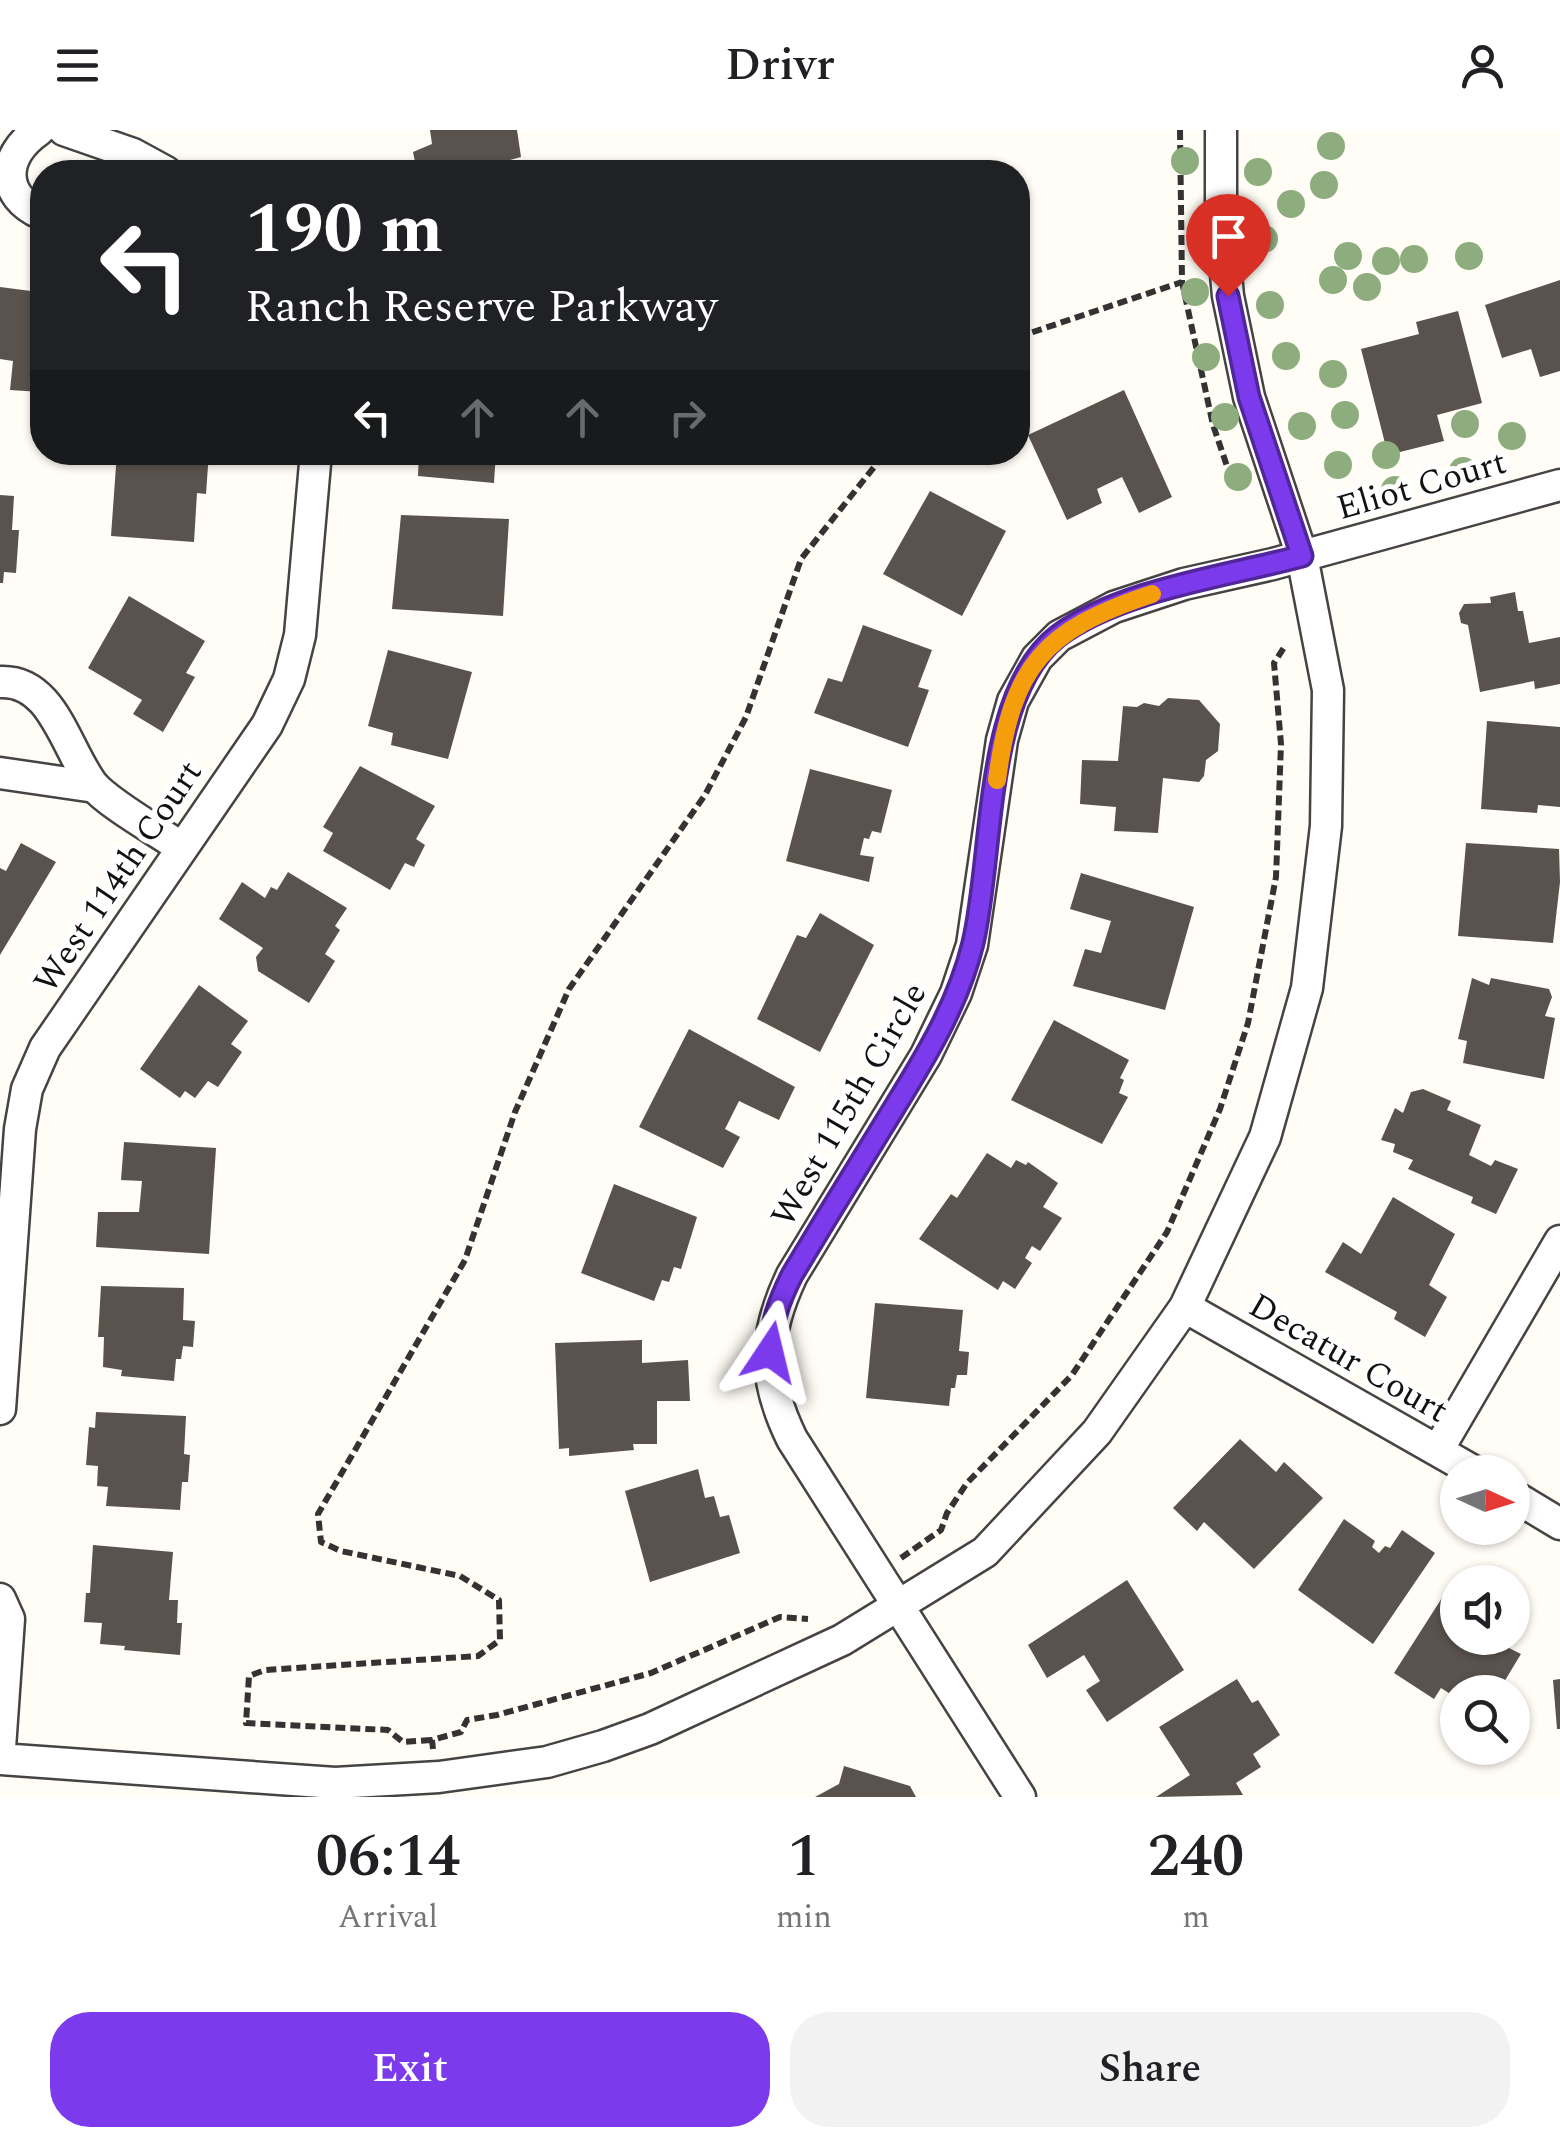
<!DOCTYPE html>
<html lang="en">
<head>
<meta charset="utf-8">
<style>
  :root { --surface:#fff; --page:#f2f2f2; --text:#202124; --muted:#757577; --accent:#7c3aed }
  body { margin:0; font-family:Spectral,serif; background:var(--page); color:var(--text); height:100vh; display:flex; flex-direction:column; font-size:38px; white-space:nowrap }
  * { box-sizing:border-box; margin:0 }
  p { font-size:32px; color:var(--muted) }
  .icon { flex:none; width:55px; height:55px; fill:none; stroke:currentColor; stroke-width:2; stroke-linecap:round; stroke-linejoin:round }
  .map { position:relative; height:1667px; overflow:hidden }
  .side { display:flex; flex-direction:column; background:var(--surface); flex:1 }
  .side>* { flex:none }
  .top-card { position:absolute; left:30px; top:30px; width:1000px; height:305px; border-radius:40px; box-shadow:0 2px 8px #0004; background:#202124; color:#fff; overflow:hidden }
  .needle { width:65px; rotate:94deg }
  .tools { position:absolute; left:1440px; top:1325px; display:grid; gap:20px }
  .tools a { display:grid; place-items:center; width:90px; height:90px; border-radius:50%; background:var(--surface); box-shadow:0 2px 8px #0004; font-size:50px }
  .pin { position:absolute; display:grid; place-items:center; width:85px; height:85px; color:#fff; margin:-102px -42px; border-radius:50% 50% 50% 0; rotate:-45deg; box-shadow:0 0 10px #0007 }
  .pin .icon { rotate:45deg }
  .me { position:absolute; width:110px; margin:-55px; rotate:10deg; stroke-linejoin:round; filter:drop-shadow(0 0 8px #0008) }
  .turn { display:flex; align-items:center; gap:35px; height:210px; padding:0 50px; font-size:45px }
  .turn .icon { width:130px; height:130px; stroke-width:2.5 }
  .turn b { display:block; font-size:70px; line-height:85px }
  .lanes { display:flex; align-items:center; height:95px; padding:0 50px; background:#0003; justify-content:center; gap:50px; direction:ltr }
  .lanes .off { opacity:.35 }
  .eta { display:flex; justify-content:space-evenly; align-items:center; height:170px; text-align:center }
  .eta b { font-size:60px; font-weight:600; line-height:70px }
  .primary-button { display:flex; gap:20px; margin-top:auto; padding:20px 50px }
  .primary-button a { flex:1; height:115px; border-radius:40px; background:var(--accent); color:#fff; font-size:40px; font-weight:600; line-height:115px; text-align:center }
  .primary-button a+a { background:var(--page); color:var(--text) }
  header { display:flex; justify-content:space-between; align-items:center; height:130px; padding:0 50px; background:var(--surface); font-size:45px; font-weight:600 }
  .map>svg:first-child { display:block }
  .building { fill:#5a524d }
  .lines { fill:none; stroke-linecap:round; stroke-linejoin:round }
  .street-casing { stroke:#444; stroke-width:35 }
  .path { stroke:#333; stroke-width:6; stroke-dasharray:10 5; stroke-linecap:butt }
  .street { stroke:#fff; stroke-width:30 }
  .tree { fill:#8dad7f }
  .route-casing { stroke:#51269a; stroke-width:25 }
  .route { stroke:#7c3aed; stroke-width:18 }
  .slow { stroke:#f59e0b; stroke-width:18 }
  .labels { text-anchor:middle; stroke-width:10; stroke-linejoin:round; paint-order:stroke }
  .street-label { font-size:35px; fill:#111; stroke:#fff }
</style>
</head>
<body>
<header><svg class="icon" aria-label="menu" viewBox="0 0 24 24"><path d="M4 6h16M4 12h16M4 18h16"/></svg>Drivr<svg class="icon" aria-label="person" viewBox="0 0 24 24"><circle cx="12" cy="8" r="4"/><path d="M4 21q1-7 8-7t8 7"/></svg></header>
<div class="map">
<svg width="1560" height="1667" viewBox="0 0 1560 1667">
  <rect width="100%" height="100%" fill="#fffdf5"/>
  <path class="building" d="M430 0H517L521 27 498 33 499 42H417L413 22 432 14Z
    M1560 150V241L1540 247 1531 219 1502 228 1485 175Z
    M0 157 31 161 30 176 42 177 41 262 10 260 13 231 0 229Z
    M1458 181 1482 273 1437 285 1444 311 1388 325 1361 219 1419 204 1416 192Z
    M1124 260 1172 367 1139 383 1122 347 1097 359 1102 373 1067 390 1028 305Z
    M117 322H209L206 364 197 363 194 412 111 406Z
    M419 322H496L494 353 418 346Z
    M930 361 1006 401 962 486 883 444Z
    M0 365 14 366 12 400H19L16 443 4 442 3 453H0Z
    M401 385 509 389 503 486 392 479Z
    M1515 462 1518 481H1523L1529 513 1560 507V554L1535 559 1534 551 1480 562 1468 495 1461 493 1459 483 1464 474 1491 473 1490 467Z
    M129 466 205 511 186 543 195 547 163 602 133 584 142 570 88 538Z
    M863 495 932 520 918 557 929 560 908 617 814 583 828 548 842 552Z
    M388 520 472 542 448 629 391 615 393 603 368 596Z
    M1168 568 1199 570 1220 594 1218 621 1206 630 1204 646 1199 652 1163 648 1158 703 1114 701 1116 677 1080 674 1082 630 1118 631 1123 576 1137 577 1144 573 1159 576Z
    M1487 591 1560 597V677L1538 675 1537 683 1481 679Z
    M360 636 435 676 416 709 425 715 414 737 405 733 390 760 323 721 333 703 323 697Z
    M810 639 892 660 881 703 872 701 869 709 864 708 860 725 874 727 869 752 786 731Z
    M21 713 56 732 0 825V738L6 741Z
    M1466 713 1559 719 1560 752 1553 813 1458 806Z
    M288 742 347 778 335 796 340 800 325 824 335 831 309 873 258 841 256 827 263 818 219 789 242 752 265 768 271 757 277 760Z
    M1081 743 1194 777 1165 880 1073 856 1085 819 1101 823 1111 791 1070 779Z
    M820 783 874 815 820 922 757 889 797 805 806 808Z
    M1472 848 1489 855 1491 848 1549 859 1552 867 1545 886 1555 888 1544 949 1463 933 1467 911 1458 909Z
    M199 855 248 891 231 914 242 922 218 957 208 951 195 968 185 961 180 968 140 939Z
    M1054 890 1129 930 1120 948 1124 950 1119 963 1128 967 1102 1014 1011 970Z
    M689 899 795 957 779 990 739 971 725 999 740 1007 723 1038 639 997Z
    M1423 959 1451 971 1447 980 1481 995 1469 1025 1491 1036 1495 1030 1518 1039 1496 1084 1471 1073 1473 1067 1408 1039 1413 1030 1393 1022 1395 1014 1381 1010 1395 978 1403 983 1411 962Z
    M124 1012 216 1018 209 1124 96 1117 98 1082H139L142 1051 121 1050Z
    M987 1023 1011 1038 1016 1030 1026 1035 1028 1032 1058 1053 1043 1077 1062 1088 1040 1121 1032 1116 1025 1128 1032 1133 1015 1159 1003 1151 998 1160 919 1109 951 1064 957 1068Z
    M614 1054 697 1087 681 1139 674 1137 669 1152 662 1150 654 1171 581 1143Z
    M1393 1067 1455 1104 1429 1155 1447 1167 1425 1207 1394 1189 1397 1182 1325 1142 1343 1112 1361 1124Z
    M101 1156 184 1158 183 1190 195 1191 193 1217 183 1216 181 1229H176L174 1251 121 1246 122 1240 103 1237 104 1207H98Z
    M875 1173 963 1180 959 1221 969 1222 967 1245H957L955 1258H951L949 1276 866 1268Z
    M642 1210V1233L688 1230 690 1271H657V1314H633L634 1320 569 1326V1318L559 1319 555 1213Z
    M96 1282 186 1286 184 1324 190 1325 188 1352H182L180 1380 106 1376 108 1357 97 1356 98 1336 86 1335 89 1297 95 1298Z
    M1240 1309 1276 1342 1284 1332 1323 1368 1254 1439 1204 1392 1197 1401 1173 1378Z
    M698 1339 705 1368 714 1366 720 1387 729 1385 740 1423 650 1452 625 1361Z
    M1344 1389 1375 1411 1372 1417 1379 1423 1385 1416 1390 1418 1402 1400 1435 1423 1373 1514 1298 1460Z
    M93 1415 173 1422 169 1470H178L177 1493H182L180 1525 124 1520 125 1516 100 1514 102 1493 84 1492 86 1463H90Z
    M1127 1450 1184 1540 1107 1592 1086 1560 1100 1551 1084 1525 1047 1548 1028 1515Z
    M1447 1460 1458 1467V1508H1489L1521 1524 1498 1562H1458V1569L1441 1558 1434 1569 1394 1543Z
    M1237 1549 1252 1573 1258 1570 1280 1605 1253 1624 1261 1637 1236 1653 1243 1665 1156 1667 1190 1645 1159 1597Z
    M1560 1549V1599H1557L1553 1550Z
    M844 1636 910 1656 916 1667H815L839 1654Z"/>
  <g class="lines">
    <g class="street-casing">
      <path id="street" d="M39 0C1 26 0 66 42 84
        M64 0 133 24 166 42
        M0 552C53 549 66 620 93 655 109 674 159 702 182 718
        M0 643 95 657
        M1185 1177 1475 1342
        M0 1279 20 999 27 959 45 918 267 595 289 549 300 505 316 322
        M1438 1320 1560 1111
        M1512 1365 1560 1394
        M0 1469 9 1489 0 1618
        M0 1629 335 1653 439 1647 547 1632 603 1616 650 1599 842 1510 985 1422 1097 1302 1185 1177 1265 1007 1307 858 1326 696 1328 560 1302 426 1249 267 1228 166 1221 90V0
        M1020 1667 792 1309C762 1248 763 1206 792 1145L926 925 956 863 972 815 1002 610 1013 571 1037 528 1059 506 1114 477 1184 454 1273 434 1560 355"/>
    </g>
    <path class="path" d="M1180 0 1182 152 1213 295 1228 339 1244 357
      M1018 207 1182 152
      M901 1428 941 1400 947 1383 967 1353 1072 1245 1167 1102 1220 979 1248 893 1276 747 1281 614 1274 533 1285 516
      M431 1610 403 1612 388 1600 246 1593 249 1546 265 1540 478 1526 500 1510 499 1470 460 1446 341 1421 321 1412 318 1384 465 1130 515 982 569 859 705 665 746 587 801 429 886 322
      M433 1619 432 1610 461 1602 467 1590 497 1585 651 1543 780 1487 808 1489"/>
    <use href="#street" class="street"/>
  </g>
  <g class="tree">
    <circle cx="1331" cy="16" r="14"/>
    <circle cx="1185" cy="31" r="14"/>
    <circle cx="1258" cy="42" r="14"/>
    <circle cx="1324" cy="55" r="14"/>
    <circle cx="1291" cy="74" r="14"/>
    <circle cx="1264" cy="109" r="14"/>
    <circle cx="1348" cy="126" r="14"/>
    <circle cx="1469" cy="126" r="14"/>
    <circle cx="1414" cy="129" r="14"/>
    <circle cx="1386" cy="131" r="14"/>
    <circle cx="1333" cy="150" r="14"/>
    <circle cx="1367" cy="157" r="14"/>
    <circle cx="1195" cy="162" r="14"/>
    <circle cx="1270" cy="175" r="14"/>
    <circle cx="1286" cy="226" r="14"/>
    <circle cx="1206" cy="227" r="14"/>
    <circle cx="1333" cy="244" r="14"/>
    <circle cx="1345" cy="285" r="14"/>
    <circle cx="1225" cy="287" r="14"/>
    <circle cx="1465" cy="294" r="14"/>
    <circle cx="1302" cy="296" r="14"/>
    <circle cx="1512" cy="306" r="14"/>
    <circle cx="1386" cy="325" r="14"/>
    <circle cx="1338" cy="335" r="14"/>
    <circle cx="1463" cy="341" r="14"/>
    <circle cx="1238" cy="347" r="14"/>
    <circle cx="1395" cy="360" r="14"/>
  </g>
  <g class="lines">
    <g class="route-casing">
      <path id="route" d="M770 1222C771 1193 779 1171 792 1145 822 1095 852 1046 883 996 918 939 957 880 973 813 994 726 983 564 1058 506 1119 460 1228 446 1302 426L1249 267 1228 166"/>
    </g>
    <use href="#route" class="route"/>
    <path class="slow" d="M997 650C1012 536 1043 500 1152 464"/>
  </g>
  <g class="labels">
    <g class="street-label">
      <text transform="translate(1421 354) rotate(-16)" y="12">Eliot Court</text>
      <text transform="translate(117 746) rotate(-56)" y="12">West 114th Court</text>
      <text transform="translate(848 974) rotate(-60)" y="12">West 115th Circle</text>
      <text transform="translate(1349 1227) rotate(30)" y="12">Decatur Court</text>
    </g>
  </g>
</svg>
<div class="tools">
<a><svg class="needle" viewBox="-14 -14 28 28"><path d="M0-13l5 13h-10z" fill="#e53935"/><path d="M0 13l5-13h-10z" fill="#757577"/></svg></a>
<a><svg class="icon" aria-label="sound" viewBox="0 0 24 24"><path d="M4 9h4l5-4v14l-5-4H4zM17 9q2 3 0 6"/></svg></a>
<a><svg class="icon" aria-label="search" viewBox="0 0 24 24"><circle cx="10" cy="10" r="6"/><path d="M15 15l6 6"/></svg></a>
</div>
<div class="pin" style="left:1228px;top:166px;background:#d93025"><svg class="icon" aria-label="arrive" viewBox="0 0 24 24"><path d="M6 21V4h12l-3 4 3 4H6"/></svg></div>
<svg class="me" style="left:770px;top:1222px" viewBox="-20 -20 40 40"><path d="M0-17L14 15 0 8-14 15z" fill="#7c3aed" stroke="#fff" stroke-width="4"/></svg>
<div class="top-card">
<div class="turn"><svg class="icon" aria-label="left" viewBox="0 0 24 24"><path d="M17 20v-9H6M10 6l-5 5 5 5"/></svg><div><b>190 m</b>Ranch Reserve Parkway</div></div>
<div class="lanes"><svg class="icon" aria-label="left" viewBox="0 0 24 24"><path d="M17 20v-9H6M10 6l-5 5 5 5"/></svg><svg class="icon off" aria-label="ahead" viewBox="0 0 24 24"><path d="M12 20V5M6 11l6-6 6 6"/></svg><svg class="icon off" aria-label="ahead" viewBox="0 0 24 24"><path d="M12 20V5M6 11l6-6 6 6"/></svg><svg class="icon off" aria-label="right" viewBox="0 0 24 24"><path d="M7 20v-9h11M14 6l5 5-5 5"/></svg></div>
</div>
</div>
<section class="side">
<div class="eta">
<div><b>06:14</b><p>Arrival</p></div>
<div><b>1</b><p>min</p></div>
<div><b>240</b><p>m</p></div>
</div>
<div class="primary-button"><a>Exit</a><a>Share</a></div>
</section>
</body>
</html>
